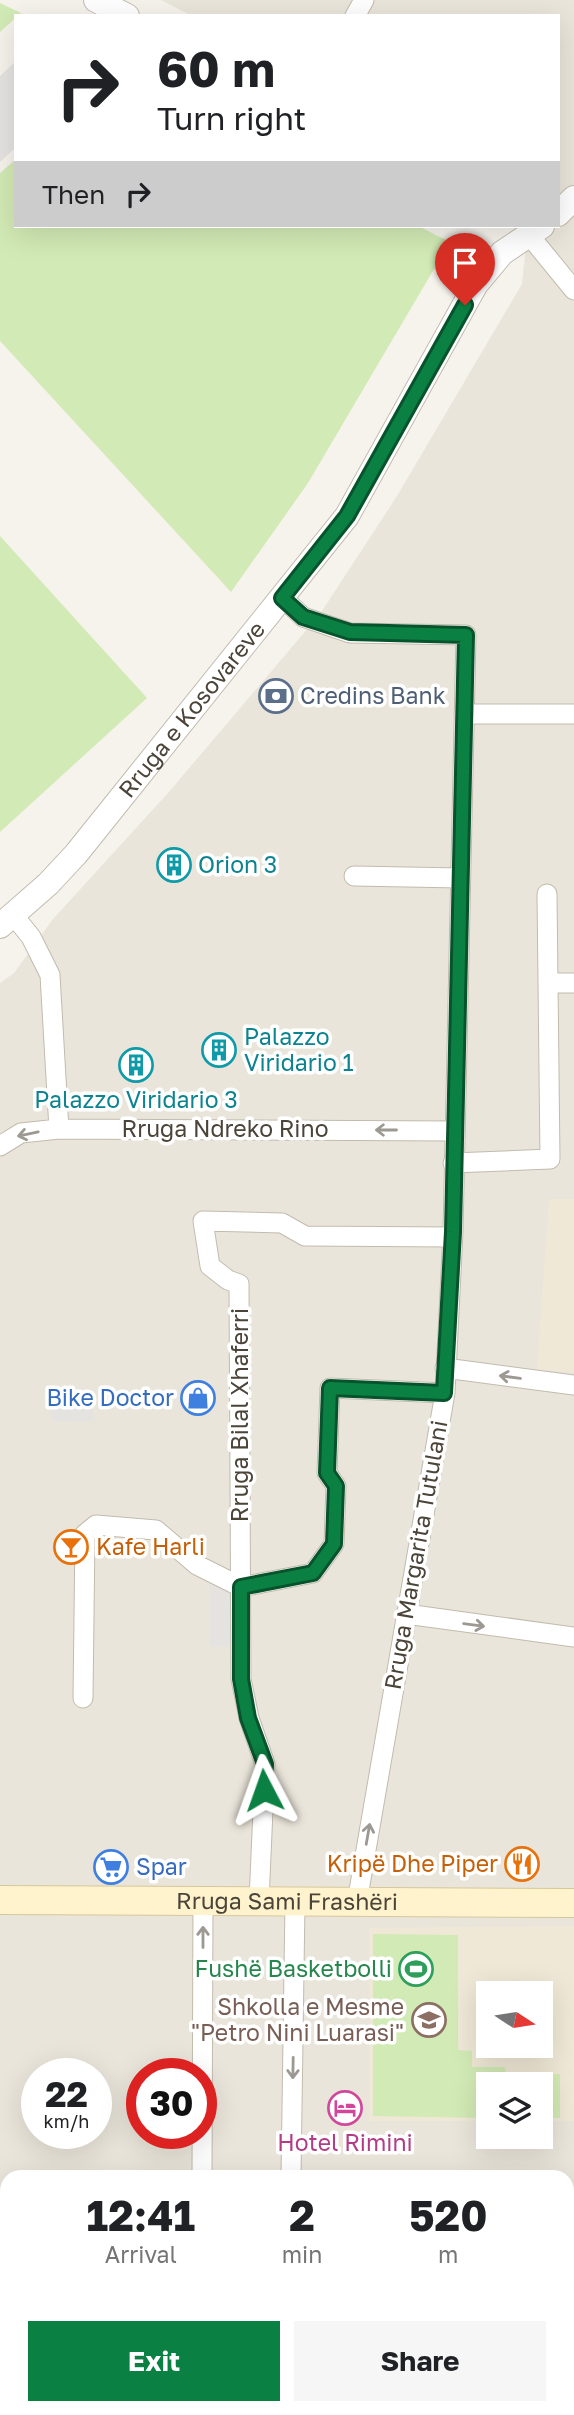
<!DOCTYPE html>
<html lang="en">
<head>
<meta charset="utf-8">
<style>
  :root { --surface:#fff; --page:#f6f6f6; --text:#202124; --muted:#757577; --accent:#0b8043 }
  body { margin:0; font-family:"Golos Text",sans-serif; background:var(--page); color:var(--text); height:100vh; display:flex; flex-direction:column; font-size:26px; white-space:nowrap }
  * { box-sizing:border-box; margin:0 }
  p { font-size:23px; color:var(--muted) }
  .icon { flex:none; width:38px; height:38px; fill:none; stroke:currentColor; stroke-width:2; stroke-linecap:round; stroke-linejoin:round }
  .map { position:relative; flex:1; overflow:hidden }
  .side { position:absolute; left:0px; top:2170px; width:574px; height:245px; display:flex; flex-direction:column; background:var(--surface); border-radius:21px 21px 0 0; box-shadow:0 7px 28px #0002 }
  .side>* { flex:none }
  .hud { position:absolute; left:14px; top:14px; width:546px; height:214px; border-radius:0px; box-shadow:0 7px 28px #0002; background:#fff; color:var(--text); overflow:hidden }
  .needle { width:46px; rotate:102deg }
  .fabs { position:absolute; left:476px; top:1981px; display:grid; gap:14px }
  .fabs a { display:grid; place-items:center; width:77px; height:77px; border-radius:0px; background:var(--surface); box-shadow:0 7px 28px #0002; font-size:35px }
  .speed { position:absolute; left:21px; top:2058px; display:flex; gap:14px; font-size:35px; font-weight:700; text-align:center }
  .speed>* { display:grid; place-content:center; width:91px; height:91px; border-radius:50%; background:var(--surface); box-shadow:0 7px 28px #0002; line-height:1 }
  .speed small { font-size:18px; font-weight:400 }
  .speed .limit { border:10px solid #d22; background:#fff; color:#111 }
  .pin { position:absolute; display:grid; place-items:center; width:60px; height:60px; color:#fff; margin:-72px -30px; border-radius:50% 50% 50% 0; rotate:-45deg; box-shadow:0 0 7px #0007 }
  .pin .icon { rotate:45deg }
  .me { position:absolute; width:77px; margin:-38px; rotate:356deg; stroke-linejoin:round; filter:drop-shadow(0 0 5px #0008) }
  .turn { display:flex; align-items:center; gap:24px; height:147px; padding:0 28px; font-size:32px }
  .turn .icon { width:91px; height:91px; stroke-width:2.5 }
  .turn b { display:block; font-size:49px; line-height:60px }
  .then { display:flex; align-items:center; height:66px; padding:0 28px; background:#0003; gap:14px; font-size:26px }
  .eta { display:flex; justify-content:space-evenly; align-items:center; height:119px; text-align:center }
  .eta b { font-size:42px; font-weight:700; line-height:49px }
  .button { display:flex; gap:14px; margin-top:auto; padding:14px 28px }
  .button a { flex:1; height:80px; border-radius:0px; background:var(--accent); color:#fff; font-size:28px; font-weight:700; line-height:80px; text-align:center }
  .button a+a { background:var(--page); color:var(--text) }
  .map>svg:first-child { display:block }
  .residential { fill:#eae5da; fill-rule:evenodd }
  .education { fill:#efe8d6; fill-rule:evenodd }
  .green { fill:#d2eab5 }
  .parking { fill:#e5e3e0 }
  .lines { fill:none; stroke-linecap:round; stroke-linejoin:round }
  .minor-casing { stroke:#c2bbae; stroke-width:21 }
  .tertiary-casing { stroke:#c2bbae; stroke-width:26 }
  .secondary-casing { stroke:#d6c79b; stroke-width:30 }
  .minor { stroke:#fff; stroke-width:19 }
  .tertiary { stroke:#fff; stroke-width:24 }
  .secondary { stroke:#fff3cd; stroke-width:28 }
  .oneway { stroke:#9c9892 }
  .route-casing { stroke:#07532c; stroke-width:18 }
  .route { stroke:#0b8043; stroke-width:12 }
  .labels { text-anchor:middle; stroke-width:7; stroke-linejoin:round; paint-order:stroke }
  .service-label { font-size:23px; fill:#4e5e75; stroke:#fff; text-anchor:start }
  .street-label { font-size:23px; fill:#4b4439; stroke:#fff }
  .culture-label { font-size:23px; fill:#0d838f; stroke:#fff; text-anchor:start }
  .shop-label { font-size:23px; fill:#366cbe; stroke:#fff; text-anchor:end }
  .food-label { font-size:23px; fill:#c56008; stroke:#fff; text-anchor:start }
  .leisure-label { font-size:23px; fill:#27864d; stroke:#fff; text-anchor:end }
  .education-label { font-size:23px; fill:#785e54; stroke:#fff; text-anchor:end }
  .hotel-label { font-size:23px; fill:#b23c85; stroke:#fff }
</style>
</head>
<body>
<div class="map">
<svg width="574" height="2415" viewBox="0 0 574 2415">
  <rect width="100%" height="100%" fill="#f6f3ec"/>
  <path class="residential" d="M161 0H574V2415H0V983L14 973 53 919 168 793 320 614 397 496 522 284 528 226H558V16H192ZM488 1993H541V2046H488ZM37 2074H96V2133H37ZM142 2074H201V2133H142ZM488 2084H541V2137H488ZM7 2177H567V2408H7Z"/>
  <path class="education" d="M549 1199H574V1372L537 1369Z
    M574 1926V2121H541V2084H488V2121H369V1928ZM488 1993H541V2046H488Z"/>
  <path class="green" d="M0 3 21 13 0 32Z
    M16 159V226H418L450 242 308 483 231 592 0 341V173Z
    M0 536 147 698 0 832Z
    M373 1934 458 1935V2050L472 2051V2067H505L506 2074H560V2118H541V2084H488V2118L373 2116Z"/>
  <path class="parking" d="M16 61V147L0 162V76Z
    M53 1390H93V1422L52 1421Z
    M209 1571 241 1587V1646L210 1647Z"/>
  <g class="lines">
    <g class="minor-casing">
      <path id="minor" d="M355 16 364 0
        M529 235 574 290
        M283 598 303 617 350 633 466 635 453 1232 445 1393 357 1902
        M464 714H574
        M354 876 460 878
        M14 916 31 937 50 975 59 1129
        M548 983H574
        M0 1146 21 1133 59 1129 454 1131
        M453 1163 550 1159 547 894
        M445 1368 574 1385
        M406 1614 574 1637
        M83 1698 85 1534 96 1525 156 1530 197 1565 241 1587 313 1573 334 1544 336 1486 327 1473 330 1388 445 1393
        M259 1901 265 1764 249 1718 241 1679 239 1284 228 1280 210 1266 203 1221 282 1223 305 1236 452 1237
        M202 2177 203 1901
        M291 2177 295 1902
        M567 2230H574
        M0 2320 7 2323
        M232 2408 252 2415
        M179 2415V2408
        M288 2415V2408"/>
    </g>
    <g class="tertiary-casing">
      <g id="tertiary">
        <path d="M96 0 127 16"/>
        <path d="M558 214 574 198"/>
        <path id="s1" d="M0 926 48 884 76 854 347 516 476 284 502 253 542 226"/>
      </g>
    </g>
    <g class="secondary-casing">
      <g id="secondary">
        <path id="s2" d="M0 1900 574 1903"/>
      </g>
    </g>
    <use href="#minor" class="minor"/>
    <use href="#tertiary" class="tertiary"/>
    <use href="#secondary" class="secondary"/>
  </g>
  <defs><path id="oneway-shaft" d="M-6 0H5M1.5-3L5.5 0L1.5 3" fill="none" stroke-width="1.6" stroke-linecap="round" stroke-linejoin="round" transform="scale(1.75)"/></defs>
  <g class="oneway">
    <use href="#oneway-shaft" transform="translate(386 1130) rotate(-180)"/>
    <use href="#oneway-shaft" transform="translate(28 1134) rotate(168)"/>
    <use href="#oneway-shaft" transform="translate(510 1377) rotate(-172)"/>
    <use href="#oneway-shaft" transform="translate(474 1625) rotate(8)"/>
    <use href="#oneway-shaft" transform="translate(368 1834) rotate(-80)"/>
    <use href="#oneway-shaft" transform="translate(203 1937) rotate(-90)"/>
    <use href="#oneway-shaft" transform="translate(293 2068) rotate(91)"/>
  </g>
  <g class="lines">
    <g class="route-casing">
      <path id="route" d="M264 1790 265 1764 248 1718 241 1679V1587L313 1573 334 1544 336 1486 327 1473 330 1388 444 1393 453 1232 466 635 350 632 303 617 282 598 347 516 465 305"/>
    </g>
    <use href="#route" class="route"/>
  </g>
  <defs>
    <g id="bank-ring" transform="scale(1.75)"><circle r="9.5" fill="#fff" stroke="#5c6f8a" stroke-width="1.5"/><path d="M-6-4H6V4H-6ZM0-2.3a2.3 2.3 0 1 0 0 4.6a2.3 2.3 0 1 0 0-4.6Z" fill="#5c6f8a"/></g>
    <g id="building-ring" transform="scale(1.75)"><circle r="9.5" fill="#fff" stroke="#0f9aa8" stroke-width="1.5"/><path d="M-4-6H4V6H1V3H-1V6H-4ZM-2.5-4.3h1.7v1.8h-1.7ZM.8-4.3h1.7v1.8H.8ZM-2.5-1h1.7V.8h-1.7ZM.8-1h1.7V.8H.8Z" fill="#0f9aa8"/></g>
    <g id="shop-ring" transform="scale(1.75)"><circle r="9.5" fill="#fff" stroke="#3f7fe0" stroke-width="1.5"/><path d="M-5-2.5h2.3a2.7 3.5 0 0 1 5.4 0H5L5.5 6h-11ZM-1.5-2.5h3a1.5 2.3 0 0 0-3 0Z" fill="#3f7fe0"/></g>
    <g id="bar-ring" transform="scale(1.75)"><circle r="9.5" fill="#fff" stroke="#e8710a" stroke-width="1.5"/><path d="M-6-5H6L.8 .8V4.5H3.5V6h-7V4.5H-.8V.8Z" fill="#e8710a"/></g>
    <g id="restaurant-ring" transform="scale(1.75)"><circle r="9.5" fill="#fff" stroke="#e8710a" stroke-width="1.5"/><path d="M-5-6h1v4h1v-4h1v4h1v-4h1v5L-1.5 .5V6h-2V.5L-5-1ZM5-6V6H3V1.5H1.5Q1.5-4 5-6Z" fill="#e8710a"/></g>
    <g id="supermarket-ring" transform="scale(1.75)"><circle r="9.5" fill="#fff" stroke="#3f7fe0" stroke-width="1.5"/><path d="M-6-5.5h2.5l.6 2H6L4.5 2H-2.5L-4.4-4H-6ZM-1.5 3.2a1.3 1.3 0 1 0 .1 0ZM3 3.2a1.3 1.3 0 1 0 .1 0Z" fill="#3f7fe0"/></g>
    <g id="stadium-ring" transform="scale(1.75)"><circle r="9.5" fill="#fff" stroke="#2e9e5b" stroke-width="1.5"/><path d="M0-5a6.5 5 0 1 0 0 10a6.5 5 0 1 0 0-10ZM-3.5-1.8h7v3.6h-7Z" fill="#2e9e5b"/></g>
    <g id="school-ring" transform="scale(1.75)"><circle r="9.5" fill="#fff" stroke="#8d6e63" stroke-width="1.5"/><path d="M0-5L7-2L0 1L-7-2ZM-4 1L0 2.5L4 1V4Q0 6-4 4Z" fill="#8d6e63"/></g>
    <g id="hotel-ring" transform="scale(1.75)"><circle r="9.5" fill="#fff" stroke="#d1479c" stroke-width="1.5"/><path d="M-6-4.5h1.5V1H6V5H4.5V3h-9V5H-6ZM-4 0a1.8 1.8 0 1 1 3.6 0ZM.5 0V-2.5h3Q6-2.5 6 0Z" fill="#d1479c"/></g>
  </defs>
  <g fill-rule="evenodd">
    <use href="#bank-ring" x="276" y="696"/>
    <use href="#building-ring" x="174" y="865"/>
    <use href="#building-ring" x="219" y="1050"/>
    <use href="#building-ring" x="136" y="1065"/>
    <use href="#shop-ring" x="198" y="1398"/>
    <use href="#bar-ring" x="71" y="1547"/>
    <use href="#restaurant-ring" x="522" y="1864"/>
    <use href="#supermarket-ring" x="111" y="1867"/>
    <use href="#stadium-ring" x="416" y="1969"/>
    <use href="#school-ring" x="429" y="2020"/>
    <use href="#hotel-ring" x="345" y="2108"/>
  </g>
  <g class="labels">
    <g class="service-label">
      <text x="300" y="704">Credins Bank</text>
    </g>
    <g class="street-label">
      <text dy="8" stroke="none"><textPath href="#s1" startOffset="290">Rruga e Kosovareve</textPath></text>
      <text x="225" y="1137">Rruga Ndreko Rino</text>
      <text transform="translate(240 1415) rotate(-90)" y="8">Rruga Bilal Xhaferri</text>
      <text transform="translate(416 1555) rotate(-80)" y="8">Rruga Margarita Tutulani</text>
      <text dy="8" stroke="none"><textPath href="#s2" startOffset="287">Rruga Sami Frashëri</textPath></text>
    </g>
    <g class="culture-label">
      <text x="198" y="873">Orion 3</text>
      <text x="244" y="1045">Palazzo<tspan x="244" dy="26">Viridario 1</tspan></text>
      <text x="136" y="1108" text-anchor="middle">Palazzo Viridario 3</text>
    </g>
    <g class="shop-label">
      <text x="174" y="1406">Bike Doctor</text>
      <text x="136" y="1875" text-anchor="start">Spar</text>
    </g>
    <g class="food-label">
      <text x="96" y="1555">Kafe Harli</text>
      <text x="498" y="1872" text-anchor="end">Kripë Dhe Piper</text>
    </g>
    <g class="leisure-label">
      <text x="392" y="1977">Fushë Basketbolli</text>
    </g>
    <g class="education-label">
      <text x="404" y="2015">Shkolla e Mesme<tspan x="404" dy="26">"Petro Nini Luarasi"</tspan></text>
    </g>
    <g class="hotel-label">
      <text x="345" y="2151">Hotel Rimini</text>
    </g>
  </g>
</svg>
<div class="fabs">
<a><svg class="needle" viewBox="-14 -14 28 28"><path d="M0-13l5 13h-10z" fill="#e53935"/><path d="M0 13l5-13h-10z" fill="#757577"/></svg></a>
<a><svg class="icon" aria-label="layers" viewBox="0 0 24 24"><path d="M12 4l9 5-9 5-9-5zM3 14l9 5 9-5"/></svg></a>
</div>
<div class="speed"><div>22<small>km/h</small></div><div class="limit">30</div></div>
<div class="pin" style="left:465px;top:305px;background:#d93025"><svg class="icon" aria-label="arrive" viewBox="0 0 24 24"><path d="M6 21V4h12l-3 4 3 4H6"/></svg></div>
<svg class="me" style="left:264px;top:1790px" viewBox="-20 -20 40 40"><path d="M0-17L14 15 0 8-14 15z" fill="#0b8043" stroke="#fff" stroke-width="4"/></svg>
<div class="hud">
<div class="turn"><svg class="icon" aria-label="right" viewBox="0 0 24 24"><path d="M7 20v-9h11M14 6l5 5-5 5"/></svg><div><b>60 m</b>Turn right</div></div>
<div class="then">Then<svg class="icon" aria-label="right" viewBox="0 0 24 24"><path d="M7 20v-9h11M14 6l5 5-5 5"/></svg></div>
</div>
<section class="side">
<div class="eta">
<div><b>12:41</b><p>Arrival</p></div>
<div><b>2</b><p>min</p></div>
<div><b>520</b><p>m</p></div>
</div>
<div class="button"><a>Exit</a><a>Share</a></div>
</section>
</div>
</body>
</html>
